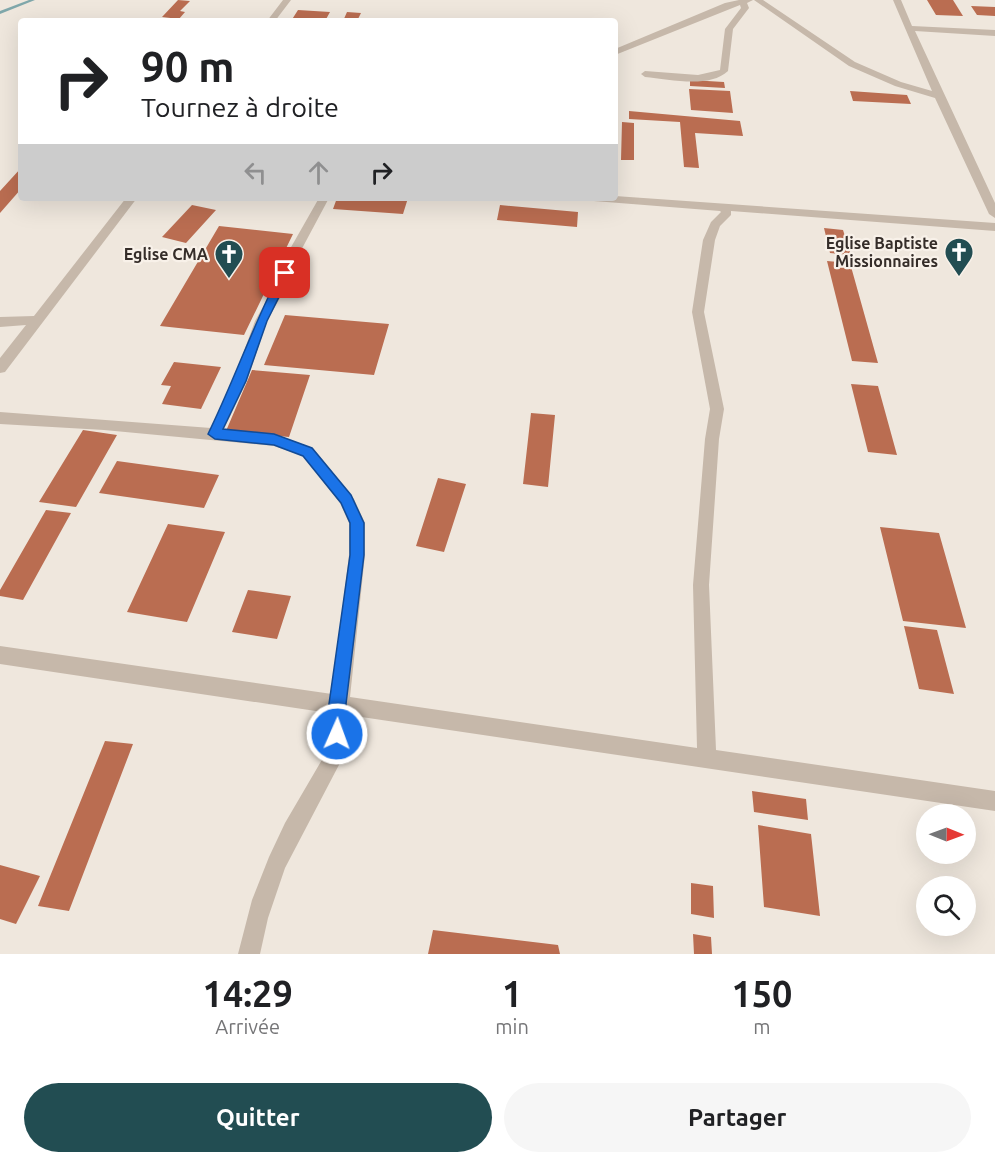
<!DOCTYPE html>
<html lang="fr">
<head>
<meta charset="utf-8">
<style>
  :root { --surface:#fff; --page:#f6f6f6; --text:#202124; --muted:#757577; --accent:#224d52 }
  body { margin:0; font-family:Ubuntu,sans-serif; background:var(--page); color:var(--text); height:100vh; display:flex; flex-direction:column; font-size:22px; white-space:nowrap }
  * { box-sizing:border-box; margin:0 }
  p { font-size:20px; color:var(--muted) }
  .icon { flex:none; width:33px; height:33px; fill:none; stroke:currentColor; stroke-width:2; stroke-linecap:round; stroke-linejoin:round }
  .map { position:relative; height:954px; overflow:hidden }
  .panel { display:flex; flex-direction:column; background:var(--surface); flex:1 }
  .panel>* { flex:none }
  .guide { position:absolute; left:18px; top:18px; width:600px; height:183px; border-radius:6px; box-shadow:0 6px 24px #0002; background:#fff; color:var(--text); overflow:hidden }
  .needle { width:39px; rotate:91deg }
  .tools { position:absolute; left:916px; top:804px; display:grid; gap:12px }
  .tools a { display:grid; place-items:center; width:60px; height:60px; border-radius:50%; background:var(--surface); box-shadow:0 6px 24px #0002; font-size:30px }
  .pin { position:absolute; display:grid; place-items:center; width:51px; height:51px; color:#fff; margin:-26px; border-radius:12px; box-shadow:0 3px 9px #0006 }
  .me { position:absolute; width:66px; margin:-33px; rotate:2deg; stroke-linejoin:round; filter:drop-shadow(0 0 4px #0008) }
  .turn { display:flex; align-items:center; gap:21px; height:126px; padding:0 24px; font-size:27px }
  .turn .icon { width:78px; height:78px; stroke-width:2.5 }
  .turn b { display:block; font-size:42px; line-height:51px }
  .lanes { display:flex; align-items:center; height:57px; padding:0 24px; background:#0003; justify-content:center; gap:30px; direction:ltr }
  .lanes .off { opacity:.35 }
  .eta { display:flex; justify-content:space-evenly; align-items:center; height:102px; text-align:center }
  .eta b { font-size:36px; font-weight:700; line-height:42px }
  .button { display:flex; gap:12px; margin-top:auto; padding:12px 24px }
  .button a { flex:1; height:69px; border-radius:36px; background:var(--accent); color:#fff; font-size:24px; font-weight:700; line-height:69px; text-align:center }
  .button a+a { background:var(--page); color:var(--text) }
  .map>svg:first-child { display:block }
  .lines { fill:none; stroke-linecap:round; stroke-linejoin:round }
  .stream { fill:#7fa7aa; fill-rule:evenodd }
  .building { fill:#ba6d51 }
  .minor { fill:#c6b8aa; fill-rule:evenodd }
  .route { fill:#1a73e8; stroke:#114b97; stroke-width:1.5 }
  .labels { text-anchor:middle; stroke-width:4.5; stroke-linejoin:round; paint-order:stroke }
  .far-poi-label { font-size:16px; font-weight:bold; fill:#352d29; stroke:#f8f1e9; text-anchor:end }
</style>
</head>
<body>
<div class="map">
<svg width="995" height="954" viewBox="0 0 995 954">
  <rect width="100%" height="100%" fill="#efe7dd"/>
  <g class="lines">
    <path class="stream" d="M29 0H35L0 14V11Z"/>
  </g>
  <path class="building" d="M178 0 190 1 180 11 185 12 179 19 162 17Z
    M927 0H953L963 16 936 15Z
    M971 6 995 7V16L977 15Z
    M298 10 330 12 325 21H291Z
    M347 12 361 13 357 21H343Z
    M690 80 724 82 725 88 690 86Z
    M689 89 730 91 733 113 691 110Z
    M850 91 907 95 911 104 853 101Z
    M629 111 740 121 743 136 695 133 699 168 684 167 680 122 629 119Z
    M622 122 634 123V160H621Z
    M21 168V189L0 213V191Z
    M337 198H408L403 214 333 209Z
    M192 205 216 210 186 243 162 237Z
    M500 205 578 212 577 227 497 220Z
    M219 226 293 234 244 335 160 326Z
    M824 228 843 230 851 255 830 253Z
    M827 261 850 263 878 363 852 361Z
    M285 315 389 324 374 375 264 365Z
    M174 362 221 367 201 409 162 404 171 386 161 385Z
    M252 370 310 375 289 437 226 431Z
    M851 384 878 386 897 455 868 452Z
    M531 413 555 415 548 487 523 484Z
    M83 430 117 435 76 507 39 502Z
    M117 461 219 475 204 508 99 493Z
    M438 478 466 484 444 552 416 546Z
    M46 510 71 513 23 600 0 596V590Z
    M168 524 225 532 187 622 127 612Z
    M880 527 939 533 966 628 903 621Z
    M248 590 291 596 277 639 232 632Z
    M904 626 937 630 954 694 919 689Z
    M105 741 133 744 69 911 38 906Z
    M752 791 806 799 808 820 754 812Z
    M758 825 811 834 820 916 764 907Z
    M0 865 40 876 16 924 0 919Z
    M691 883 713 886 714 918 691 914Z
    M433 930 558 945 560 954H428Z
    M693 934 711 937 712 954H694Z"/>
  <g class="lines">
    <path class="minor" d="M283 0H291L275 21H267Z
      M739 0H753L747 3 749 8 733 29 728 71C709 89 669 79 645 77L641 74 645 71 698 75 720 70 725 29 741 8 740 5 615 55V49L725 3Z
      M754 0H763L855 62 901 82 932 91 893 0H901L912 26 995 30V36L915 31 995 203V218L989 214 935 98 895 86 849 66Z
      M615 196 995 223V231L731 211V215L720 226 715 240 704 312 724 409 719 439 709 585 716 750 995 791V811L348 715 341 761 285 868 268 918 260 954H238L252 900 269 857 285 823 323 758 329 713 0 664V646L332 694 349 555V523L340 503 303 456 274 446 104 430 0 424V412L211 428 233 381 255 321 273 289 286 256 319 198H329L298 256 285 289 267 321 247 381 224 429 274 434 313 448 354 499 365 523V555L350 697 697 748 693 585 705 439 710 409 692 312 703 240 711 222 721 212 720 211 594 201 589 198H615Z
      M126 198H137L5 372 0 373V358L26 325 0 327V317L34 316Z"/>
  </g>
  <path class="route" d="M285 269 291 273 267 321 246 381 223 429 274 434 312 448 351 495 364 523V555L346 704 348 715 343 740 337 743 331 740C326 729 331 716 329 704L350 555V523L341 503 303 456 274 445 215 439 208 434C234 381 253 325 280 273Z"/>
  <defs>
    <g id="church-pin" transform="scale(1.5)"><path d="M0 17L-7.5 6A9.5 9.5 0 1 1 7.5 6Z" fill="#224d52" stroke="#f8f1e9"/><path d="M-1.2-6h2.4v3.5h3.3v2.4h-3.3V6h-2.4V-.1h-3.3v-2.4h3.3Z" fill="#fff"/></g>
  </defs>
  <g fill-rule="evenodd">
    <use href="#church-pin" x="959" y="252"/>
    <use href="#church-pin" x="229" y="254"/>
  </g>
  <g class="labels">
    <g class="far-poi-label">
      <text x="938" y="249">Eglise Baptiste<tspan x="938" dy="18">Missionnaires</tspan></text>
      <text x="208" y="260">Eglise CMA</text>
    </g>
  </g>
</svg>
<div class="tools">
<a><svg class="needle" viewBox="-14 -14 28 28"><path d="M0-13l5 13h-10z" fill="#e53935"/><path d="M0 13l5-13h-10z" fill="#757577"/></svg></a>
<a><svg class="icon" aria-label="search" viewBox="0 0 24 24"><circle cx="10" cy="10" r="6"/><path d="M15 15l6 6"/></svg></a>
</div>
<div class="pin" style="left:285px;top:273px;background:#d93025"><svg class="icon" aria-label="arrive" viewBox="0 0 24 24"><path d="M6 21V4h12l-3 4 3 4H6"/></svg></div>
<svg class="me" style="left:337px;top:734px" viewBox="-20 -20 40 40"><circle r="17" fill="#1a73e8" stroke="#fff" stroke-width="3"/><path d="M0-11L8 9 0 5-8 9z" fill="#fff"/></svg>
<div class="guide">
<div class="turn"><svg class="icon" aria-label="right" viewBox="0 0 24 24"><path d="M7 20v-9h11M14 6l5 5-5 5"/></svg><div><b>90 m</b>Tournez à droite</div></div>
<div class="lanes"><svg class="icon off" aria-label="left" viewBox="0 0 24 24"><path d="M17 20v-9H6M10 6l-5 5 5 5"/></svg><svg class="icon off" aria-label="ahead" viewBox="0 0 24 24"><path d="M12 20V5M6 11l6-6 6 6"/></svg><svg class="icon" aria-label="right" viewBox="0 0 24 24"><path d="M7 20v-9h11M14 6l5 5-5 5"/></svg></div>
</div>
</div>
<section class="panel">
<div class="eta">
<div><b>14:29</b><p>Arrivée</p></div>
<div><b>1</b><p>min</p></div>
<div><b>150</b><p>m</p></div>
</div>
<div class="button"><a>Quitter</a><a>Partager</a></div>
</section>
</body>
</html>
